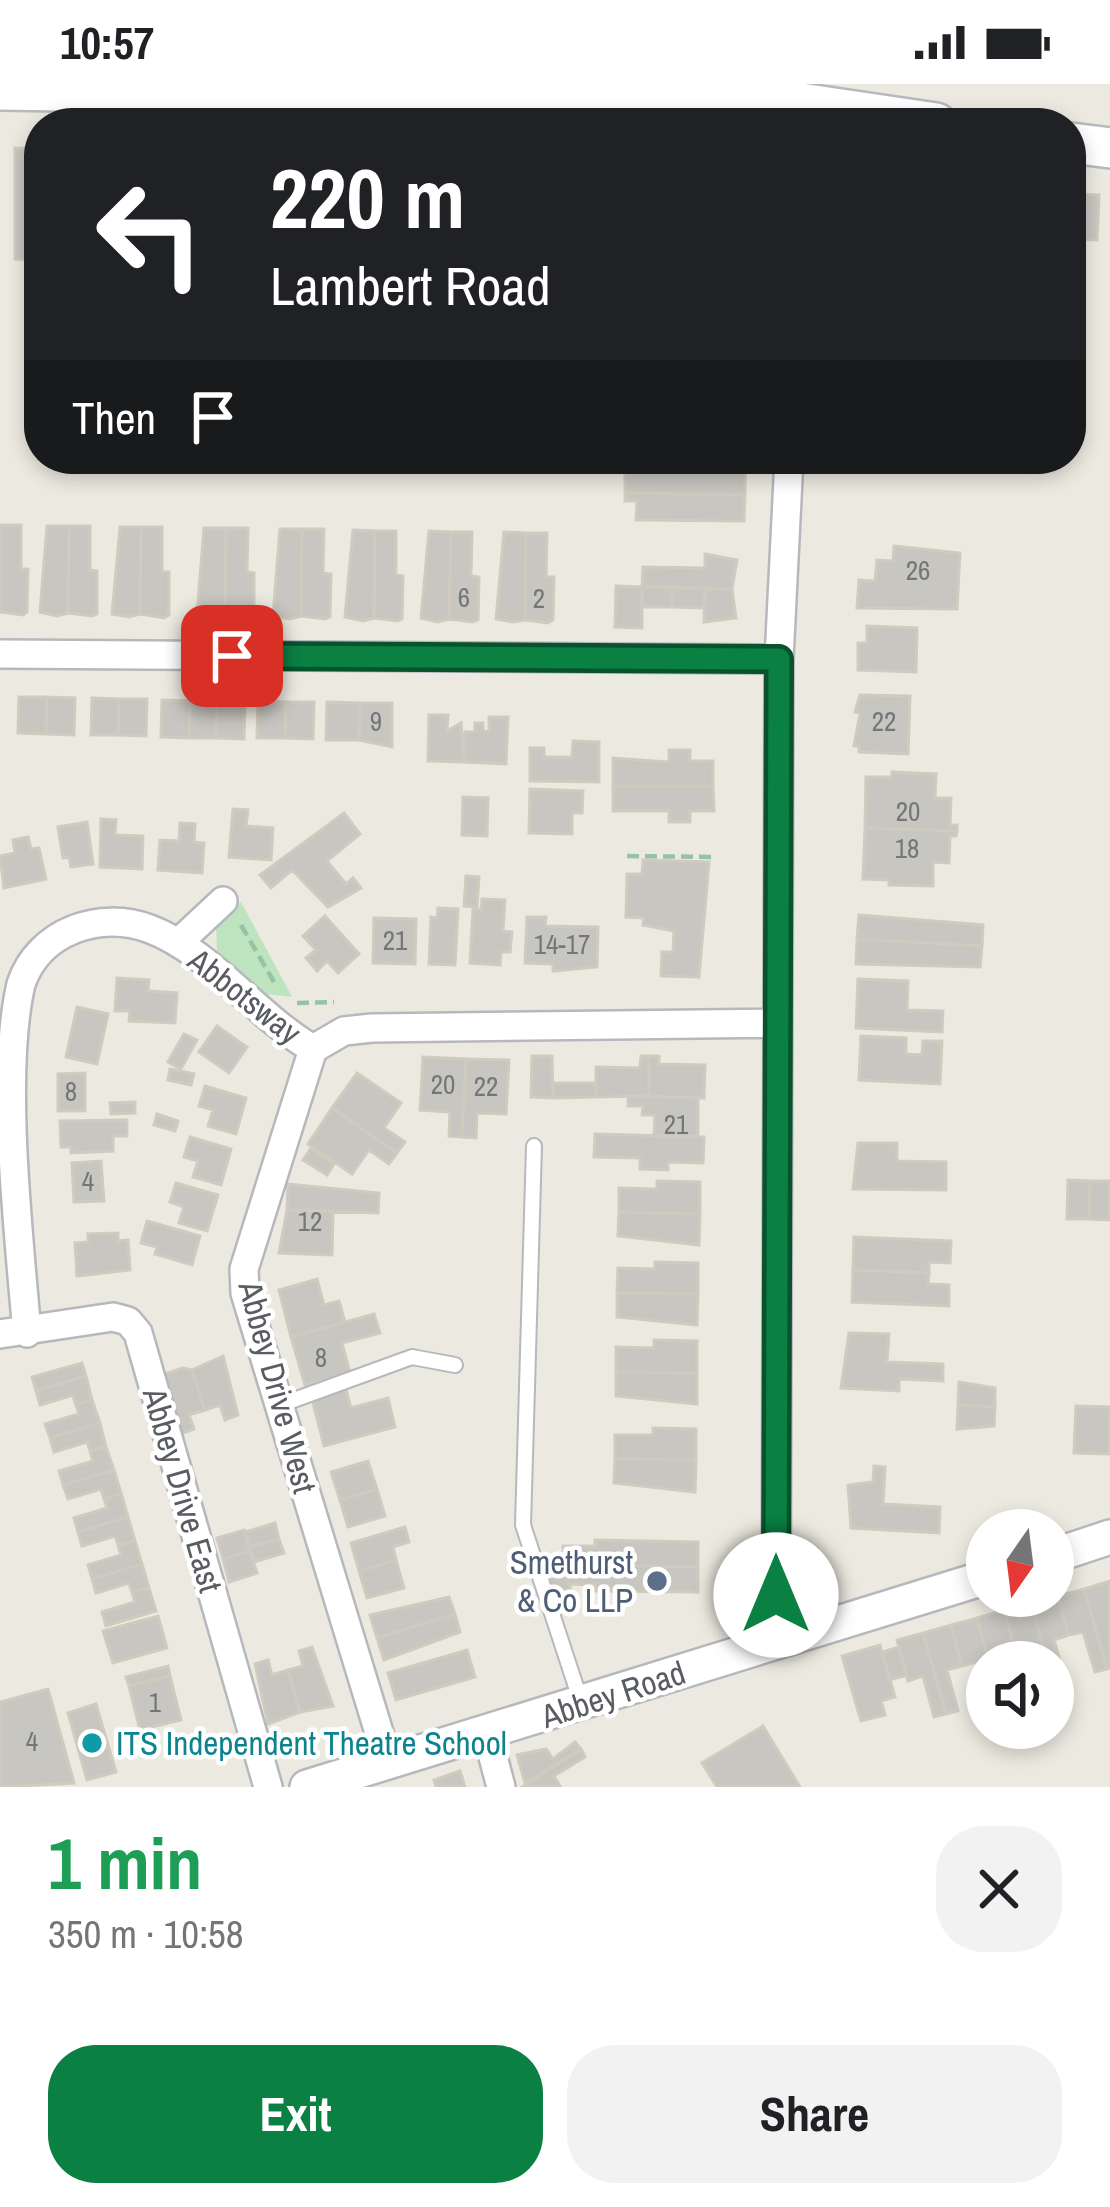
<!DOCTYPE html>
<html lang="en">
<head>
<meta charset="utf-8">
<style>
  :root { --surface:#fff; --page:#f2f2f2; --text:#202124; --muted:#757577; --accent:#0b8043 }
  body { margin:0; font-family:"Archivo Narrow",sans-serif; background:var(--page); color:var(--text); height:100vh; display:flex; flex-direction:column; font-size:45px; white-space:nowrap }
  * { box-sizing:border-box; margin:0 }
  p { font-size:39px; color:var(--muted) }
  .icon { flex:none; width:66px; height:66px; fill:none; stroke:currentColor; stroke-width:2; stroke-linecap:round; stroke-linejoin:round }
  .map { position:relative; height:1703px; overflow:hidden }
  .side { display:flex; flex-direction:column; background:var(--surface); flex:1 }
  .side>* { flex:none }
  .hud { position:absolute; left:24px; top:24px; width:1062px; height:366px; border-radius:48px; box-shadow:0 6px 18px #0003; background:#202124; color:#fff; overflow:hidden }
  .needle { width:78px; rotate:194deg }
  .tools { position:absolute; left:966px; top:1425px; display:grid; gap:24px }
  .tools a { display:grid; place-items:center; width:108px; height:108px; border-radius:50%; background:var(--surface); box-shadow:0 6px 18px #0003; font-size:60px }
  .pin { position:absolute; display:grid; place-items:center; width:102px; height:102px; color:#fff; margin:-51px; border-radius:24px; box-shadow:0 6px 18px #0006 }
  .me { position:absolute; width:132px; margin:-66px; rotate:0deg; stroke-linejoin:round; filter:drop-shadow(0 0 9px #0008) }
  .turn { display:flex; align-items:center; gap:42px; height:252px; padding:0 48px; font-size:54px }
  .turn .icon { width:156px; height:156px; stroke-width:2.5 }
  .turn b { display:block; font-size:84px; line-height:102px }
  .then { display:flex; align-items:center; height:114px; padding:0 48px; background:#0003; gap:24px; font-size:45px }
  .round { display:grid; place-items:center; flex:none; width:126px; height:126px; border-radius:48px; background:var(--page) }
  .head { display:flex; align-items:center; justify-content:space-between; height:204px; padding:0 48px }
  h1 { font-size:72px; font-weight:700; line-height:90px; color:#1e9e55 }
  .cta { display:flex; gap:24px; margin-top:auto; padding:24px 48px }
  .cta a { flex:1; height:138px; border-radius:48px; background:var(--accent); color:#fff; font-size:48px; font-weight:700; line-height:138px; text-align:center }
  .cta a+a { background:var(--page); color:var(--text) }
  .status { display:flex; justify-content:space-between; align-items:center; height:84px; padding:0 60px; background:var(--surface); direction:ltr }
  .status svg { height:33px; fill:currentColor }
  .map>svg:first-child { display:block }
  .green { fill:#bde3bf }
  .building { fill:#c8c6c0; stroke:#d0cbbf; stroke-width:3 }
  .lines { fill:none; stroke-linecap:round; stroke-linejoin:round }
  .service-casing { stroke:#b6b8bd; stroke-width:18 }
  .minor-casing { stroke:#b6b8bd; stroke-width:32 }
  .tertiary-casing { stroke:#b6b8bd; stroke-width:38 }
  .secondary-casing { stroke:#b6b9bf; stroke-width:44 }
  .path { stroke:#97c3a5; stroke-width:4.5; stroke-dasharray:12 6; stroke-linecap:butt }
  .service { stroke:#fff; stroke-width:14 }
  .minor { stroke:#fff; stroke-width:27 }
  .tertiary { stroke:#fff; stroke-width:33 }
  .secondary { stroke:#fff; stroke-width:39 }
  .route-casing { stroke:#07532c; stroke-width:30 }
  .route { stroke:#0b8043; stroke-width:21 }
  .service-dot { fill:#5c6f8a; stroke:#fff; stroke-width:4.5 }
  .culture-dot { fill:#0f9aa8; stroke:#fff; stroke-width:4.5 }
  .labels { text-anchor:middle; stroke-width:9; stroke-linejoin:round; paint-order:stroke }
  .number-label { font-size:27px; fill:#757679 }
  .street-label { font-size:33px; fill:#595c61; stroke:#fff }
  .service-label { font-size:33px; fill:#4e5e75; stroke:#fff; text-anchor:end }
  .culture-label { font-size:33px; fill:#0d838f; stroke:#fff; text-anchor:start }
</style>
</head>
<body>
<div class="status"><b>10:57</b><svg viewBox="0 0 49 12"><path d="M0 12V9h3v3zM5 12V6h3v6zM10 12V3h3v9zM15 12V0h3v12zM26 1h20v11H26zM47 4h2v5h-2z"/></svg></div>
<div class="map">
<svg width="1110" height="1703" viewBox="0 0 1110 1703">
  <rect width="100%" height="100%" fill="#eceae0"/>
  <path class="green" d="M241 818 292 913 266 910 217 867 216 840Z"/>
  <path class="building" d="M15 64 39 65V176L15 175Z
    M1071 110 1099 111 1097 156 1071 155Z
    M694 375H715V385L745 386V411L625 409V386H694Z
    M625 409 745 411 744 437 636 436 637 417H625Z
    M0 441H21V485H28L27 528 23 531 0 528Z
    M47 442H69L68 529 57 532 40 528Z
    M69 442H90V486L97 487V530L92 532 68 529Z
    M120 443H141L140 530 129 533 112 530Z
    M141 443H162V488H169V531L164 534 140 530Z
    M204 444H226L225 531 214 534 197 530Z
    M226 444H248L247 488 254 489V532L249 534 225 531Z
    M280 445H302L301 532 290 535 273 532Z
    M302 445H324L323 489 331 490 330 533 325 535 301 532Z
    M353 446 375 447 374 534 363 537 345 533Z
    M375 447H396V491L403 492 402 535 398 537 374 534Z
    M429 447 451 448 449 535 438 538 421 534Z
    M451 448H472L471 492 479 493 478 536 473 538 449 535Z
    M504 448 526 449 525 536 513 538 496 535Z
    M526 449H547L546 493H554L553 536 548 539 525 536Z
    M894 462 960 469 957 525 857 524 859 496 875 497 877 476 893 477Z
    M705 470 737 476 732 505 642 503 643 483 705 484Z
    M616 502 642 503V544L615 543Z
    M642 503H672V523H642Z
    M672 503 705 504 704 524 672 523Z
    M705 504 732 505 736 534 704 538Z
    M867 542 917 544 916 588 858 586V559H867Z
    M860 611 910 612 908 670 859 668V662H854L860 629 855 628Z
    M19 613H47L46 650 18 649Z
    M47 613 75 614 74 651 46 650Z
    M92 614 119 615 118 651H91Z
    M119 615H147L146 652 118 651Z
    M162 616 190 617 189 654 161 653Z
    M190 617 217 618 216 654H189Z
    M258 617 286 618 285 654H257Z
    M217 618H245L244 655 216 654Z
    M286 618H314L313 655 285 654Z
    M327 618 360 619 359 656H326Z
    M360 619H392V663L359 656Z
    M429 631H448L447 647 461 639 464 678 428 677Z
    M489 633H508L506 680 464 678 465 648H475V639H483V647L489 648Z
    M573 657 599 658V698L530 697V664H544V673H572Z
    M669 666H690V677H713V702H613V674L669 678Z
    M892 688 936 690 935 714H951L950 741H957V747L865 744 866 693H892Z
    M613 702H713L714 727H690V738H669V727H613Z
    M530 705 583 707 582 729H572V750L529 749Z
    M463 713 488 714 487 752 462 751Z
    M233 725 248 726 246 742 273 744 271 776 229 773Z
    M344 729 360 750 327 777 346 800 353 794 361 804 328 823 292 786 271 804 260 791Z
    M101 735 116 736 115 751 143 752 142 785 100 783Z
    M87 738 93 780 71 783 69 773 63 774 58 743Z
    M180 739 195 740 194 758 204 759 202 789 158 786 160 756 179 757Z
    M865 744 957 747 956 752H950L949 779 933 778V802L889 801V796L863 795Z
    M28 753 31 765 39 764 46 795 4 804 0 772 15 769 13 756Z
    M643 776 709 778 699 893 661 892 662 868H673L674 847 643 841 644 834 626 833 627 790H642Z
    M466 792 479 793 477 823 464 822Z
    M482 815 505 816 503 847 512 848 510 868H501L500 881 470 879 473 825 481 826Z
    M438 824 458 825 455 881 429 880 431 833 437 834Z
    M859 831 983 841 982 862 857 855Z
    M325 832 359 870 338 889 327 877 317 887 306 874 316 866 303 852Z
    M527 833H546L545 842 598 843 597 883 553 887V880L525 879Z
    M374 834 416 835 415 880 373 879Z
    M857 855 982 862 980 883 856 880Z
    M117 894 149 896 148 907 177 909 175 939 129 937 130 927H115Z
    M858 895 908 897 907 926 943 927 942 948 856 944Z
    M77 923 108 930 97 980 66 973Z
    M217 942 247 963 229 989 199 968Z
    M184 950 197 956 181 985 168 978Z
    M861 952 906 954V970L922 971 923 957H942L940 1000 859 996Z
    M532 972H552L553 1014 531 1013Z
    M641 972H649V1012L596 1013V983L640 984Z
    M649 972H659V980L705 981 704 1014 649 1012Z
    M423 973 466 975 462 1053 449 1052 450 1028 420 1026Z
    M466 975 509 976 506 1030 477 1029 476 1054 462 1053Z
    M170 985 194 990 191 1001 168 996Z
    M85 989V1027H58V990Z
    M357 989 401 1019 384 1044 405 1058 397 1069 332 1024Z
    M553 999H596V1013L553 1014Z
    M205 1002 246 1014 236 1050 208 1042 213 1026 199 1022Z
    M628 1012 698 1014V1053L654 1052 655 1031H642L643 1022H628Z
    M135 1018V1029L111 1030 110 1019Z
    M332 1024 397 1069 389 1080 369 1066 352 1090 308 1060Z
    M157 1030 178 1037 175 1047 154 1041Z
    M127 1036V1052H113V1067L71 1069V1063H61L60 1037Z
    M595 1050 704 1053 703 1079 668 1078V1086L640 1085V1074L594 1073Z
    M190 1053 231 1065 221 1101 193 1093 198 1077 184 1073Z
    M858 1059H897V1077L946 1078V1106L853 1105Z
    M311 1064 334 1080 327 1091 303 1076Z
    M101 1077 104 1117 74 1118 72 1079Z
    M1068 1096 1090 1097 1089 1135H1067Z
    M657 1097 700 1098V1130L619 1128V1104L657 1105Z
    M1090 1097H1110V1136L1089 1135Z
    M176 1099 218 1111 207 1147 179 1139 184 1123 170 1118Z
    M288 1100 379 1109 378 1129 287 1126Z
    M287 1126 333 1127 332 1171 279 1169Z
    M619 1128 700 1130 699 1161 618 1152Z
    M147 1137 200 1152 192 1181 155 1170 157 1163 141 1159Z
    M118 1149V1157L128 1156 130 1186 77 1192 75 1159 88 1158V1150Z
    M854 1153 951 1157 950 1179 929 1178V1189L853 1186Z
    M655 1178 698 1179V1210L617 1209 618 1184 655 1185Z
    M853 1186 929 1189 928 1200 949 1201V1222L852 1218Z
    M317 1195 324 1221 339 1217 345 1238 291 1253 279 1206Z
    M617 1209 698 1210 697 1241 617 1233Z
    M374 1230 380 1249 342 1259 350 1289 305 1301 291 1253Z
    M849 1249 889 1250 887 1278 943 1280V1297L899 1295V1307L841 1304Z
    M654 1256 697 1257V1289L616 1288V1263L654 1264Z
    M223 1272 238 1331 225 1336 220 1321 205 1326 192 1286Z
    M82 1279 86 1292 36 1307 32 1293Z
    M183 1284 192 1286 205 1326 189 1331 194 1345 181 1350 159 1292Z
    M616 1288 697 1289V1320L616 1312Z
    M86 1292 92 1316 76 1321 73 1311 40 1321 36 1307Z
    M959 1298 995 1304V1323L958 1321Z
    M345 1302 351 1324 388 1314 395 1343 324 1362 311 1311Z
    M92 1316 100 1339 50 1354 45 1340 79 1330 76 1321Z
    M958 1321 995 1323 994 1342 957 1345Z
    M1076 1322 1110 1323 1109 1370 1074 1369Z
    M100 1339 106 1363 90 1367 87 1358 54 1368 50 1354Z
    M653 1344 696 1345V1376L615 1375V1351H653Z
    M106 1363 114 1386 63 1401 59 1387 93 1377 90 1367Z
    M615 1375 696 1376 695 1408 614 1399Z
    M368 1377 377 1405 340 1416 331 1388Z
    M874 1382 885 1383 883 1420 940 1423 939 1449 851 1444 848 1401 873 1398Z
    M114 1386 121 1409 104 1415 101 1405 68 1415 63 1401Z
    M377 1405 385 1432 348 1443 340 1416Z
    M121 1409 128 1433 78 1448 74 1434 107 1424 104 1415Z
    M128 1433 135 1457 118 1461 115 1452 82 1462 78 1448Z
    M275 1439 279 1455 250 1463 245 1448Z
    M405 1443 409 1458 393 1463 396 1476 359 1487 351 1459Z
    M244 1446 250 1467 223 1475 217 1454Z
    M279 1455 284 1469 254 1478 250 1463Z
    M595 1456 698 1458V1483L564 1481 563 1462H595Z
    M135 1457 142 1480 92 1495 88 1481 121 1471 118 1461Z
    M250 1467 257 1489 229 1498 223 1475Z
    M396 1476 404 1504 367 1514 359 1487Z
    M541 1479 564 1481 576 1524 557 1530Z
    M142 1480 149 1504 132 1508 129 1499 96 1509 92 1495Z
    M564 1481 698 1483V1508L594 1507 595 1501 569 1500Z
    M1110 1497V1584L1107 1585 1084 1505Z
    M149 1504 156 1527 106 1542 102 1528 135 1518 132 1508Z
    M1084 1505 1107 1585 1095 1588 1083 1548 1069 1551 1058 1512Z
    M1058 1512 1069 1551 1054 1556 1066 1597 1053 1600V1578H1047L1031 1519Z
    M449 1513 455 1530 377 1554 370 1531Z
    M1031 1519 1047 1578H1034L1030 1563 1015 1566 1004 1526Z
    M1004 1526 1015 1566 1001 1571 1003 1578H989L977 1534Z
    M455 1530 460 1548 384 1576 377 1554Z
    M158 1532 167 1564 113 1579 103 1547Z
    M977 1534 989 1578 987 1616 976 1578 962 1582 951 1541Z
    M951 1541 962 1582 947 1586 958 1627 946 1630 923 1549Z
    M923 1549 946 1630 934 1633 923 1592 908 1597 897 1556Z
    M880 1561 895 1613 881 1617 885 1631 861 1637 842 1572Z
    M312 1563 333 1622 300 1628 288 1586 303 1582 299 1567Z
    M899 1563 907 1591 890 1596 882 1568Z
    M467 1566 475 1593 396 1616 388 1589Z
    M268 1576 272 1591 288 1586 300 1628 268 1640 255 1580Z
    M168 1582 170 1592 129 1602 126 1593Z
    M170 1592 181 1636 140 1646 129 1602Z
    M48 1605 74 1699 0 1703V1618Z
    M96 1620 116 1688 87 1696 68 1629Z
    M763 1642 800 1703H717L702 1679Z
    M575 1658 581 1665 525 1699 517 1671 546 1665 553 1675Z
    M581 1665 585 1673 554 1692 560 1702 522 1703Z
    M460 1687 465 1703H436L434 1696Z"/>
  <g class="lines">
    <g class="service-casing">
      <path id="service" d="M534 1062 523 1441 581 1618
        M280 1321 412 1273 455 1281"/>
    </g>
    <g class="minor-casing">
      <path id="minor" d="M0 570 779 575
        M178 859 223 817
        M27 1249C19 1153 0 990 21 900 39 847 100 826 150 845 211 868 256 932 313 965
        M0 1250 113 1233 128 1237 138 1249 268 1703
        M776 1558 779 575 789 375
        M487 1650 501 1703
        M388 1678 245 1209 244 1185 313 965 344 947 372 944 777 939"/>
    </g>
    <g class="tertiary-casing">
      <path id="tertiary" d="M1053 1472 1110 1453
        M307 1703 987 1493"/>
    </g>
    <g class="secondary-casing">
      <path id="secondary" d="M0 6 800 19 936 39
        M1071 59 1110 64"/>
    </g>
    <path class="path" d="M627 772 715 773
      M241 841 274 898
      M297 919 334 918"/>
    <use href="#service" class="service"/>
    <use href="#minor" class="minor"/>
    <use href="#tertiary" class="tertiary"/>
    <use href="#secondary" class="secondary"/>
  </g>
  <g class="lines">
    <g class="route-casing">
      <path id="route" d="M232 572 779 575 776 1511"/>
    </g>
    <use href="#route" class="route"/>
  </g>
  <circle class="service-dot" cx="657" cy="1497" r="12"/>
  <circle class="culture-dot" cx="92" cy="1659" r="12"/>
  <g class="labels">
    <g class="number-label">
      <text x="918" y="496">26</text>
      <text x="464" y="523">6</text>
      <text x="539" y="524">2</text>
      <text x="376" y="647">9</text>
      <text x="884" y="647">22</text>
      <text x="908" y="737">20</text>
      <text x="907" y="774">18</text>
      <text x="395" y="866">21</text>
      <text x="562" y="870">14-17</text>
      <text x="443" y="1010">20</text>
      <text x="486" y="1012">22</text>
      <text x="71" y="1017">8</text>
      <text x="676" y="1050">21</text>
      <text x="88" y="1107">4</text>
      <text x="310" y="1147">12</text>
      <text x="321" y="1283">8</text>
      <text x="155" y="1628">1</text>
      <text x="32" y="1667">4</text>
    </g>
    <g class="street-label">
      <text transform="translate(245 912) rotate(38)" y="12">Abbotsway</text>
      <text transform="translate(278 1303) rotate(75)" y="12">Abbey Drive West</text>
      <text transform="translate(183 1406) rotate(74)" y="12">Abbey Drive East</text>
      <text transform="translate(613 1610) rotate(-18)" y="12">Abbey Road</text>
    </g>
    <g class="service-label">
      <text x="633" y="1490">Smethurst<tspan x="633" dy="38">&amp; Co LLP</tspan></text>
    </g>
    <g class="culture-label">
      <text x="116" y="1671">ITS Independent Theatre School</text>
    </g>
  </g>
</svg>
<div class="tools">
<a><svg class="needle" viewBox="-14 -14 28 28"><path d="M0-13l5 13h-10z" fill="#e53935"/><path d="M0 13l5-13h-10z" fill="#757577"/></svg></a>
<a><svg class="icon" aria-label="sound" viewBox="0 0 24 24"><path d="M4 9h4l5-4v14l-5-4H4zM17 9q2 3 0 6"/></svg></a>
</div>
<div class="pin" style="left:232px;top:572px;background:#d93025"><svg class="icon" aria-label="arrive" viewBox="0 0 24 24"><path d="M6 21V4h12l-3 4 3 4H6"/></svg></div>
<svg class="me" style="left:776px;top:1511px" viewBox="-20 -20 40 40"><circle r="19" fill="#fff"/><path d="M0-13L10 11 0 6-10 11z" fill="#0b8043"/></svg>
<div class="hud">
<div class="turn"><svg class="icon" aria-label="left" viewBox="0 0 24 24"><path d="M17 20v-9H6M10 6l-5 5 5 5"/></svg><div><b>220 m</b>Lambert Road</div></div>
<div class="then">Then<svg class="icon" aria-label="arrive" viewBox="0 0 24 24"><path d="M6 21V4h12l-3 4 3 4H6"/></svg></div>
</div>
</div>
<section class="side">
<div class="head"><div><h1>1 min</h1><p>350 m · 10:58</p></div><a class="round"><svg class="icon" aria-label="close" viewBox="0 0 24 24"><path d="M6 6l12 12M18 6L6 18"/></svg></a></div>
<div class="cta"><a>Exit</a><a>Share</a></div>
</section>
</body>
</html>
